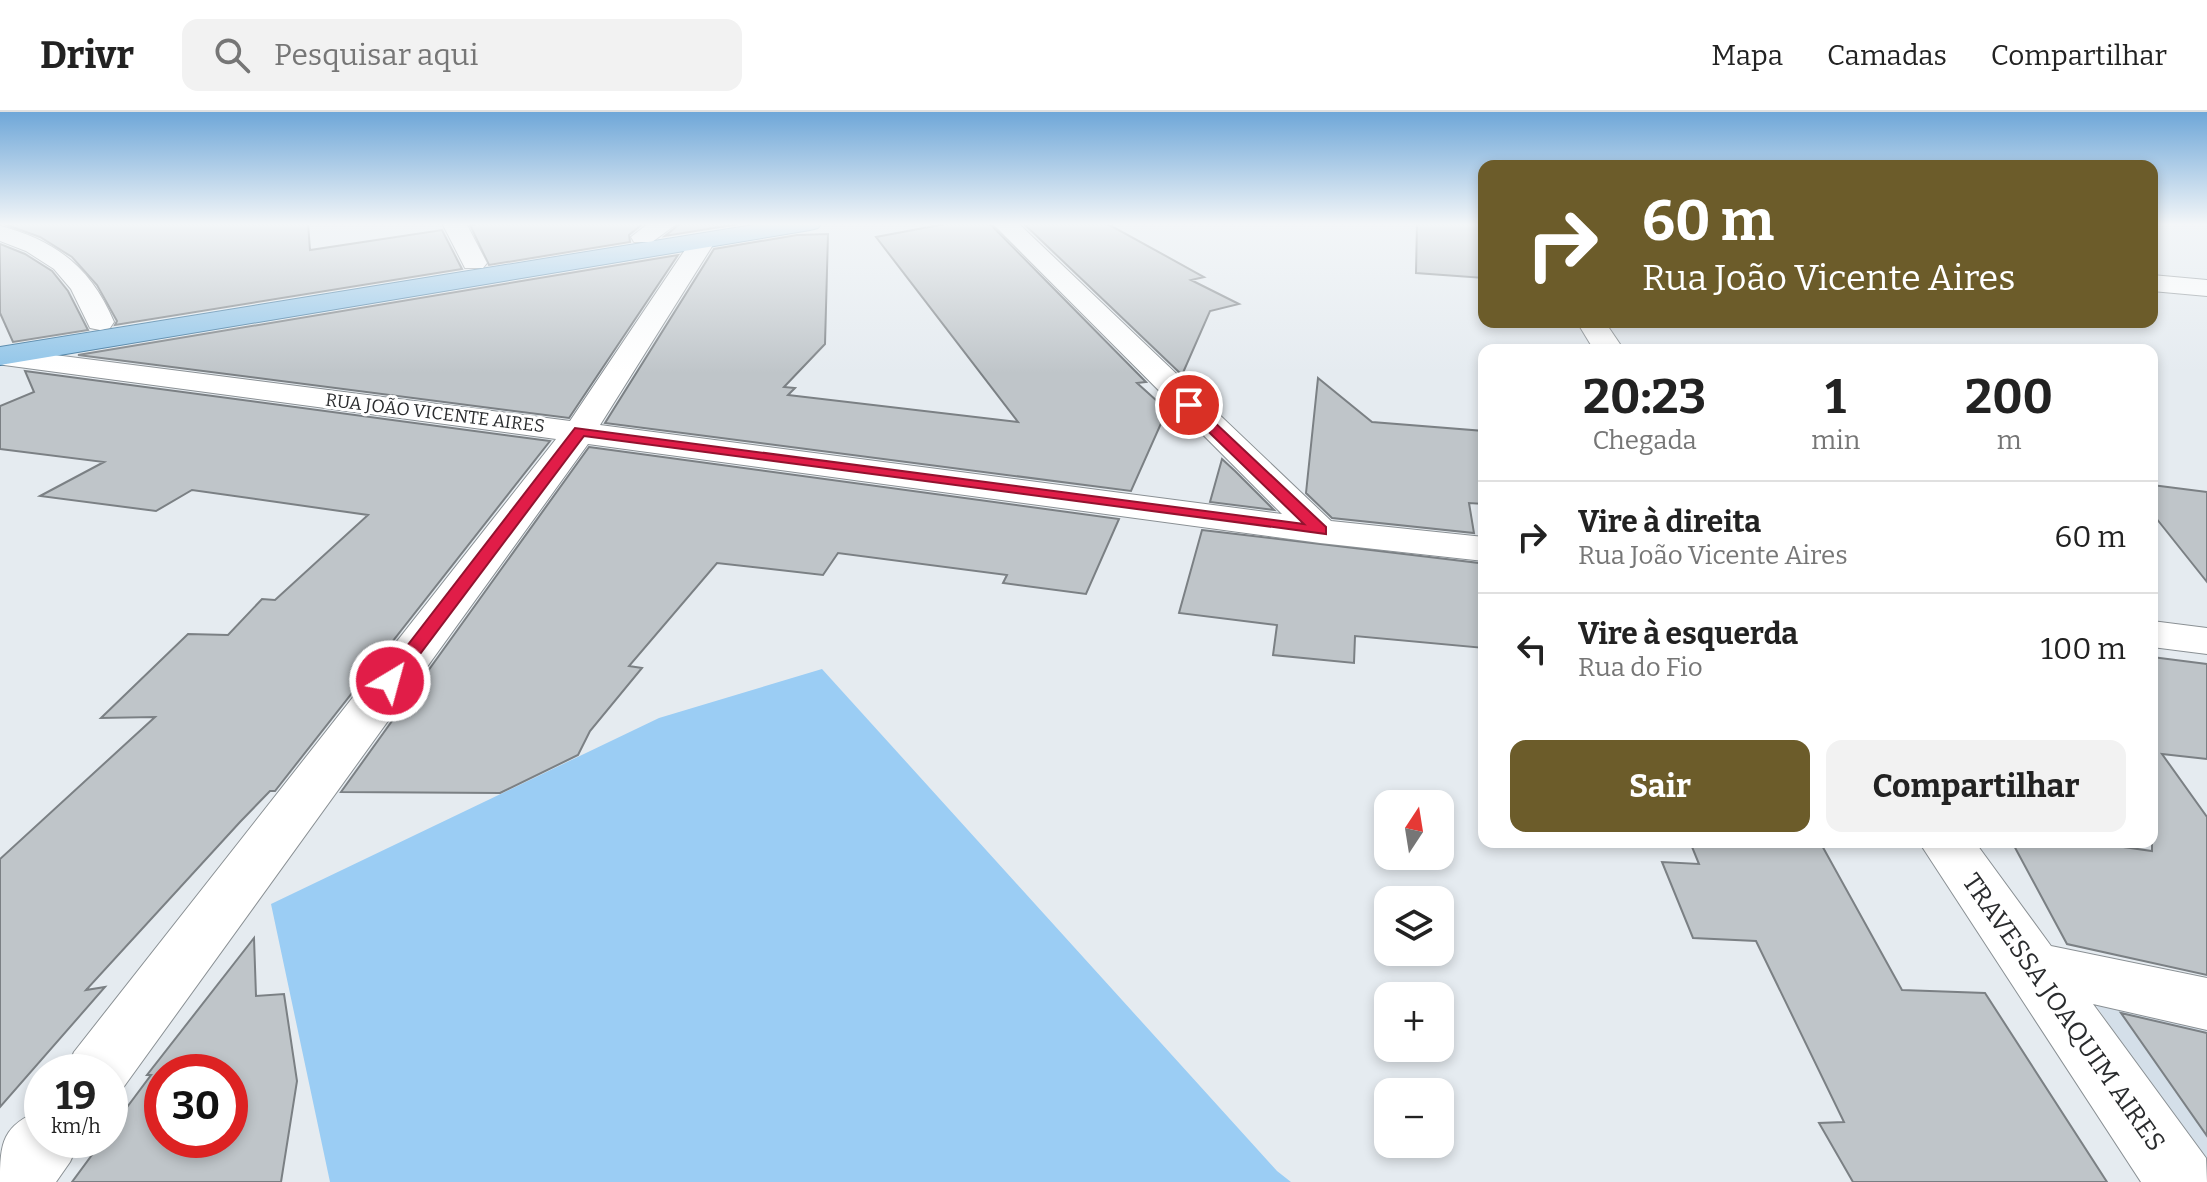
<!DOCTYPE html>
<html lang="pt">
<head>
<meta charset="utf-8">
<style>
  :root { --surface:#fff; --page:#f2f2f2; --text:#222; --muted:#767676; --line:#e0e0e0; --accent:#6c5c2a }
  body { margin:0; font-family:Bitter,serif; background:var(--page); color:var(--text); height:100vh; display:flex; flex-direction:column; font-size:30px; white-space:nowrap }
  * { box-sizing:border-box; margin:0 }
  p { font-size:26px; color:var(--muted) }
  .icon { flex:none; width:44px; height:44px; fill:none; stroke:currentColor; stroke-width:2; stroke-linecap:round; stroke-linejoin:round }
  .map { position:relative; flex:1; overflow:hidden }
  .side { position:absolute; left:1478px; top:232px; width:680px; height:504px; display:flex; flex-direction:column; background:var(--surface); border-radius:16px; box-shadow:0 4px 12px #0003 }
  .side>* { flex:none }
  .hud { position:absolute; left:1478px; top:48px; width:680px; height:168px; border-radius:16px; box-shadow:0 4px 12px #0003; background:#6c5c2a; color:#fff; overflow:hidden }
  .needle { width:52px; rotate:12deg }
  .buttons { position:absolute; left:1374px; top:678px; display:grid; gap:16px }
  .buttons a { display:grid; place-items:center; width:80px; height:80px; border-radius:16px; background:var(--surface); box-shadow:0 4px 12px #0003; font-size:40px }
  .speed { position:absolute; left:24px; top:942px; display:flex; gap:16px; font-size:40px; font-weight:700; text-align:center }
  .speed>* { display:grid; place-content:center; width:104px; height:104px; border-radius:50%; background:var(--surface); box-shadow:0 4px 12px #0003; line-height:1 }
  .speed small { font-size:20px; font-weight:400 }
  .speed .limit { border:12px solid #d22; background:#fff; color:#111 }
  .pin { position:absolute; display:grid; place-items:center; width:68px; height:68px; color:#fff; margin:-34px; border:4px solid #fff; border-radius:50%; box-shadow:0 2px 8px #0007 }
  .me { position:absolute; width:88px; margin:-44px; rotate:37deg; stroke-linejoin:round; filter:drop-shadow(0 0 6px #0008) }
  .turn { display:flex; align-items:center; gap:28px; height:168px; padding:0 32px; font-size:36px }
  .turn .icon { width:104px; height:104px; stroke-width:2.5 }
  .turn b { display:block; font-size:56px; line-height:68px }
  .eta { display:flex; justify-content:space-evenly; align-items:center; height:136px; text-align:center }
  .eta b { font-size:48px; font-weight:700; line-height:56px }
  .cta { display:flex; gap:16px; margin-top:auto; padding:16px 32px }
  .cta a { flex:1; height:92px; border-radius:16px; background:var(--accent); color:#fff; font-size:32px; font-weight:700; line-height:92px; text-align:center }
  .cta a+a { background:var(--page); color:var(--text) }
  ul { padding:0; list-style:none }
  li { display:flex; align-items:center; gap:24px; height:112px; padding:0 32px; border-top:2px solid var(--line) }
  li div { flex:1 }
  li b { display:block; font-size:30px }
  li em { font-style:normal }
  header { display:flex; align-items:center; gap:48px; box-sizing:border-box; height:112px; padding:0 40px; background:var(--surface); border-bottom:2px solid var(--line) }
  header strong { font-size:38px }
  nav { display:flex; gap:44px; margin-inline-start:auto; font-size:28px }
  .search { width:560px; height:72px; background:var(--page); display:flex; align-items:center; gap:20px; box-sizing:border-box; padding:0 28px; border-radius:16px; color:var(--muted); font-size:30px }
  .map>svg:first-child { display:block }
  .built { fill:#d4dfe9 }
  .green { fill:#9bcdf4 }
  .building { fill:#bfc5c9; stroke:#7b8084; stroke-width:2; fill-rule:evenodd }
  .lines { fill:none; stroke-linecap:round; stroke-linejoin:round }
  .street-casing { stroke:#8a9094; stroke-width:2 }
  .primary-casing { stroke:#3b759d; stroke-width:2 }
  .street { fill:#fff; fill-rule:evenodd }
  .primary { fill:#8fc4e8; fill-rule:evenodd }
  .route { fill:#e11d48; stroke:#92132f; stroke-width:2 }
  .labels { text-anchor:middle; stroke-width:6; stroke-linejoin:round; paint-order:stroke }
  .far-street-label { font-size:18px; fill:#2a2c2e; stroke:#fff }
  .near-street-label { font-size:26px; fill:#2a2c2e; stroke:#fff }
</style>
</head>
<body>
<header>
<strong>Drivr</strong>
<div class="search"><svg class="icon" aria-label="search" viewBox="0 0 24 24"><circle cx="10" cy="10" r="6"/><path d="M15 15l6 6"/></svg>Pesquisar aqui</div>
<nav><a>Mapa</a><a>Camadas</a><a>Compartilhar</a></nav>
</header>
<div class="map">
<svg width="2207" height="1070" viewBox="0 0 2207 1070">
  <rect width="100%" height="100%" fill="#e5ebf0"/>
  <path class="built" d="M2089 883 2207 909V1055Z"/>
  <path class="green" d="M822 557 1277 1059 1291 1070H330L271 792 659 606Z"/>
  <path class="building" d="M1 111H308L310 138 442 118 462 157 115 213 117 209 97 173 72 145 40 125Z
    M482 111H644L629 123 630 130 489 153 470 113Z
    M681 111H745L665 124Z
    M950 111H989L1146 270 1137 271 1167 298 1131 379 605 311 714 137 797 123 828 122 825 232 784 275 795 276 788 283 1018 310 876 125Z
    M1023 111H1106L1204 165 1191 168 1239 192 1210 199 1182 263Z
    M1417 111H1484V166L1416 161Z
    M0 132 25 142 52 159 68 179 88 218 13 230 0 201Z
    M678 143 569 306 78 243Z
    M25 259 550 329 275 679H270L240 710 86 878 105 875 0 995V747L155 605 101 606 188 522 228 523 262 487 275 488 368 403 192 378 156 399 40 384 104 350 0 337V294L34 280Z
    M1318 266 1372 310 1484 319V392L1469 391 1474 421 1332 406 1306 381Z
    M589 335 1119 407 1086 482 1003 471 1007 463 838 441 823 463 717 451 629 554 642 556 590 619 578 643 500 681 341 680Z
    M1222 347 1235 359 1274 398 1210 390Z
    M2152 373 2207 380V470L2152 401Z
    M1202 418 1479 451 1484 484V536L1355 524 1354 551 1273 543 1277 513 1179 501Z
    M2152 545 2207 552V647L2162 642 2207 705V863L2067 832 2012 730H2088L2152 739Z
    M1690 730H1820L1902 878 1985 881 2107 1070H1853L1819 1011 1844 1010 1756 829 1693 826 1662 750 1699 752Z
    M254 826 256 884 284 882 297 969 281 1070H72L103 1028H110V1018L151 963H147ZM162 960H230V1028H162Z
    M2121 901 2207 921V1024Z"/>
  <g class="lines">
    <g class="street-casing">
      <path id="street" d="M442 111H466L487 151 483 156H465Z
        M649 111H678L652 130H634L631 125Z
        M992 111H1018L1331 409 1484 425V449L1320 431 588 332 120 980 110 984V960H65L74 940 556 327 4 253 0 252V236L570 309 695 123H713L716 128 600 313 1282 402Z
        M0 114C56 128 92 157 114 210L110 216 100 218 90 216 71 177 54 157 26 139 0 129Z
        M2152 163 2207 168V184L2152 179Z
        M1577 210H1605L1624 238H1594Z
        M2152 509 2207 516V542L2152 535Z
        M1919 730H1975L2051 834 2207 866V918L2093 892 2206 1046 2207 1070H2141Z
        M42 998V1028H80L70 1050 56 1070H0C0 1031 2 1013 42 998Z"/>
    </g>
    <g class="primary-casing">
      <path id="primary" d="M765 111H822L818 116 810 118 0 253V235Z"/>
    </g>
    <use href="#street" class="street"/>
    <use href="#primary" class="primary"/>
  </g>
  <linearGradient id="sky" x2="0" y2="1"><stop stop-color="#6fa7d8"/><stop offset="0.43" stop-color="#f3f6f8"/><stop offset="1" stop-color="#f3f6f8" stop-opacity="0"/></linearGradient>
  <rect width="2207" height="261" fill="url(#sky)"/>
  <path class="route" d="M1184 291H1194L1326 415V422L584 324 396 574H383L380 569 575 316 1304 412 1184 296Z"/>
  <g class="labels">
    <g class="far-street-label">
      <text transform="translate(435 301) rotate(7)" y="6">RUA JOÃO VICENTE AIRES</text>
    </g>
    <g class="near-street-label">
      <text transform="translate(2064 900) rotate(55)" y="9">TRAVESSA JOAQUIM AIRES</text>
    </g>
  </g>
</svg>
<div class="buttons">
<a><svg class="needle" viewBox="-14 -14 28 28"><path d="M0-13l5 13h-10z" fill="#e53935"/><path d="M0 13l5-13h-10z" fill="#767676"/></svg></a>
<a><svg class="icon" aria-label="layers" viewBox="0 0 24 24"><path d="M12 4l9 5-9 5-9-5zM3 14l9 5 9-5"/></svg></a>
<a>+</a>
<a>−</a>
</div>
<div class="speed"><div>19<small>km/h</small></div><div class="limit">30</div></div>
<div class="pin" style="left:1189px;top:293px;background:#d93025"><svg class="icon" aria-label="arrive" viewBox="0 0 24 24"><path d="M6 21V4h12l-3 4 3 4H6"/></svg></div>
<svg class="me" style="left:390px;top:569px" viewBox="-20 -20 40 40"><circle r="17" fill="#e11d48" stroke="#fff" stroke-width="3"/><path d="M0-11L8 9 0 5-8 9z" fill="#fff"/></svg>
<div class="hud">
<div class="turn"><svg class="icon" aria-label="right" viewBox="0 0 24 24"><path d="M7 20v-9h11M14 6l5 5-5 5"/></svg><div><b>60 m</b>Rua João Vicente Aires</div></div>
</div>
<section class="side">
<div class="eta">
<div><b>20:23</b><p>Chegada</p></div>
<div><b>1</b><p>min</p></div>
<div><b>200</b><p>m</p></div>
</div>
<ul>
<li><svg class="icon" aria-label="right" viewBox="0 0 24 24"><path d="M7 20v-9h11M14 6l5 5-5 5"/></svg><div><b>Vire à direita</b><p>Rua João Vicente Aires</p></div><em>60 m</em></li>
<li><svg class="icon" aria-label="left" viewBox="0 0 24 24"><path d="M17 20v-9H6M10 6l-5 5 5 5"/></svg><div><b>Vire à esquerda</b><p>Rua do Fio</p></div><em>100 m</em></li>
</ul>
<div class="cta"><a>Sair</a><a>Compartilhar</a></div>
</section>
</div>
</body>
</html>
